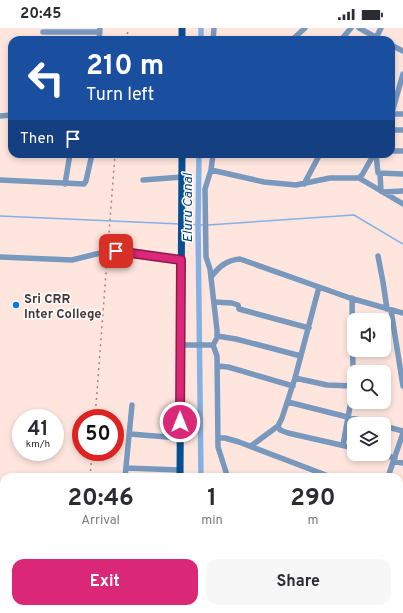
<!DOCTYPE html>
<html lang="en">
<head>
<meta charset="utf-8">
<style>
  :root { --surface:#fff; --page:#f7f7f7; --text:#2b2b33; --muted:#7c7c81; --accent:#db2777 }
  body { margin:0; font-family:Overpass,sans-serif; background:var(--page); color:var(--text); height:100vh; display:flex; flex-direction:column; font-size:15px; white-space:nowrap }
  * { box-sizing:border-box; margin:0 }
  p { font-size:13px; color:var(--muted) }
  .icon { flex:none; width:22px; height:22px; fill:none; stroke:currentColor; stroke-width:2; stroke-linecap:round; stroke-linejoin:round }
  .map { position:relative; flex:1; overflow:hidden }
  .side { position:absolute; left:0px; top:445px; width:403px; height:140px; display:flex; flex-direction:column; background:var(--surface); border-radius:12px 12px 0 0; box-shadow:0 2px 6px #0003 }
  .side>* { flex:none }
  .banner { position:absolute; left:8px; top:8px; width:387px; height:122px; border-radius:12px; box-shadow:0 2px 6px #0003; background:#1a4fa0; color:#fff; overflow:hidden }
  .tools { position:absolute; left:347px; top:285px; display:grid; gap:8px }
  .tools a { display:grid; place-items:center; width:44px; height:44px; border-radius:8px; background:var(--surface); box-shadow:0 2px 6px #0003; font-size:20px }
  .speed { position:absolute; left:12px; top:381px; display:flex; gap:8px; font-size:20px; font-weight:700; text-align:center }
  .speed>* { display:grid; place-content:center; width:52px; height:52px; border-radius:50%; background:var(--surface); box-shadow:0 2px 6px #0003; line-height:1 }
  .speed small { font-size:10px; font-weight:400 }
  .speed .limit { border:6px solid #d22; background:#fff; color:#111 }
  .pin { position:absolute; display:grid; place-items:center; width:34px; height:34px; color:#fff; margin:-17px; border-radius:8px; box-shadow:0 2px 6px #0006 }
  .me { position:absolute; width:44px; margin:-22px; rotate:0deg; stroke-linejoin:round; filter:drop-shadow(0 0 3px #0008) }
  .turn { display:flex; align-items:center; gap:14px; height:84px; padding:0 12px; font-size:18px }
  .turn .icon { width:52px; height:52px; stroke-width:2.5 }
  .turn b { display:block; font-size:28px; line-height:34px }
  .then { display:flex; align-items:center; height:38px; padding:0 12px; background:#0003; gap:8px; font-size:15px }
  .eta { display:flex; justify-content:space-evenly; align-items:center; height:68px; text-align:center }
  .eta b { font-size:24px; font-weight:700; line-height:28px }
  .primary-button { display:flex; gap:8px; margin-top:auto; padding:8px 12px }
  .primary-button a { flex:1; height:46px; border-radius:12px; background:var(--accent); color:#fff; font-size:16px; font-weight:700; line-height:46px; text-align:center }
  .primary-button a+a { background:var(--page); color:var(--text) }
  .status { display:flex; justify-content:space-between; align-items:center; height:28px; padding:0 20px; background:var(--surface); direction:ltr }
  .status svg { height:11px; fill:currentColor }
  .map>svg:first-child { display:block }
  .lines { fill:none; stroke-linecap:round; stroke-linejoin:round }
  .stream { stroke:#85b0e4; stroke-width:1.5 }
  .canal { stroke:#85b0e4; stroke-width:5.5 }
  .minor { stroke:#7898bd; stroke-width:5.5 }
  .major { stroke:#084f91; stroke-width:7 }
  .rail { stroke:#9b8782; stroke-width:1.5; stroke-dasharray:2 4; stroke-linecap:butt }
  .route-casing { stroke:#8e194d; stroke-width:10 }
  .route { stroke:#db2777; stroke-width:7 }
  .poi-dot { fill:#047ce2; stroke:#fff; stroke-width:1.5 }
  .labels { text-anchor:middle; stroke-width:3; stroke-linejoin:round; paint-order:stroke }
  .poi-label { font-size:13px; font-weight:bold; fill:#463632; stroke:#fff; text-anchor:start }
  .water-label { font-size:14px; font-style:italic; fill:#034582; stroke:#fff }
</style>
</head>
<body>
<div class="status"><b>20:45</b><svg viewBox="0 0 49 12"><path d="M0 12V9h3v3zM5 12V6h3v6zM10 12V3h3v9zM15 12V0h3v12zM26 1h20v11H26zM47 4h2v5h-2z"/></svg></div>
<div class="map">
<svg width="403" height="585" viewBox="0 0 403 585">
  <rect width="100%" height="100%" fill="#fee6df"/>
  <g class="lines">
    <path class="stream" d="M0 188 180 196
      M184 196 204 197
      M208 197 354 187 403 216"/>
    <path class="canal" d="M201 0V12
      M199 126 198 197 201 449
      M202 581V585"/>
    <path class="minor" d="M359 0 381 12
      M43 4H100
      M376 10 381 0
      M99 12 100 0
      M213 12 214 0
      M292 12 305 0
      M341 12 351 0
      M391 17 403 23
      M392 86H403
      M0 88 12 87
      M391 88 403 46
      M391 102H403
      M391 123H403
      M213 126 211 142 205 161 206 229 210 241 217 302V310L213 317
      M376 126 378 145 403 146
      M211 142 264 154 296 157 330 150H359L362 147 374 126
      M380 146 381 163
      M359 150 403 176
      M0 152 84 156 86 153 92 126
      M143 152 182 149
      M65 156 70 126
      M304 156 320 126
      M383 164 403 163
      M378 228 383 254 387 281
      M0 229 72 232 96 226 116 223 181 233
      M211 249C219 239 226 232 240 231L350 270 403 285
      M214 274 232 275 238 277 239 281 309 300
      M391 282 403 358
      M217 308 236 311 301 328
      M181 317H213
      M213 317 217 328 218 419 226 444 227 449
      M217 338 228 339 293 358
      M295 350 327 357 352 358
      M288 374 375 396
      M278 398 280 402 288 405 354 420
      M384 398 403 403
      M130 406 180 410
      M218 410H225L239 414 331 449
      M343 417 351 373 353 347 352 270
      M251 418 278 398 282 390 295 350 319 259
      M380 426 395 430
      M393 433 403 435
      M126 440 180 442
      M125 449 132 377
      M388 449 403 405
      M399 478 403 480
      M399 533 403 535
      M216 581V585
      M322 581 323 585
      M359 581 360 585
      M113 585V581
      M238 585V581
      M292 585V581"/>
    <path class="major" d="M182 12V0
      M180 449 182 126
      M179 585V581"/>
    <path class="rail" d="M127 12 128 0
      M95 390 115 126
      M90 449 92 424
      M79 585V581"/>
  </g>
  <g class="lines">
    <g class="route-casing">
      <path id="route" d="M116 223 181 232 180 394"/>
    </g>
    <use href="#route" class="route"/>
  </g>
  <circle class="poi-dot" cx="16" cy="277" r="4"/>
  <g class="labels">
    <g class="poi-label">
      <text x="24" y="275">Sri CRR<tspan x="24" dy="15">Inter College</tspan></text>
    </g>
    <g class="water-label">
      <text transform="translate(187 180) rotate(-90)" y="5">Eluru Canal</text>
    </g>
  </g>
</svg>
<div class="tools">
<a><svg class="icon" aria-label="sound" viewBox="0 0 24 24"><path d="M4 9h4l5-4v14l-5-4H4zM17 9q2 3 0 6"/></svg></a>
<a><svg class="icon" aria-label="search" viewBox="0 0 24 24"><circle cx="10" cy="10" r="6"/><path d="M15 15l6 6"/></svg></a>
<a><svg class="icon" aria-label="layers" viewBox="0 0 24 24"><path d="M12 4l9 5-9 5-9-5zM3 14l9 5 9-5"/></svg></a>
</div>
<div class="speed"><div>41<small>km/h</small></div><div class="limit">50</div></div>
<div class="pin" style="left:116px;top:223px;background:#d93025"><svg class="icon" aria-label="arrive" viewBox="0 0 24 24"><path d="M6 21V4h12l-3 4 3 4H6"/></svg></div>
<svg class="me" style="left:180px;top:394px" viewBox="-20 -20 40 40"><circle r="17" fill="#db2777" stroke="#fff" stroke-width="3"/><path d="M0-11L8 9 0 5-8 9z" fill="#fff"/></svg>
<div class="banner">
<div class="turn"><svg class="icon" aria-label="left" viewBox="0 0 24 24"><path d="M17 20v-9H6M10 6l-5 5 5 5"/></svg><div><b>210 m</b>Turn left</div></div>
<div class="then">Then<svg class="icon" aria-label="arrive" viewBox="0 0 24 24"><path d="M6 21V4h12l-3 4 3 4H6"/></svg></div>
</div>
<section class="side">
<div class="eta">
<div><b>20:46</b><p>Arrival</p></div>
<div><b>1</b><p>min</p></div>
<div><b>290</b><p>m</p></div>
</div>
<div class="primary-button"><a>Exit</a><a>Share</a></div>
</section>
</div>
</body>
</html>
